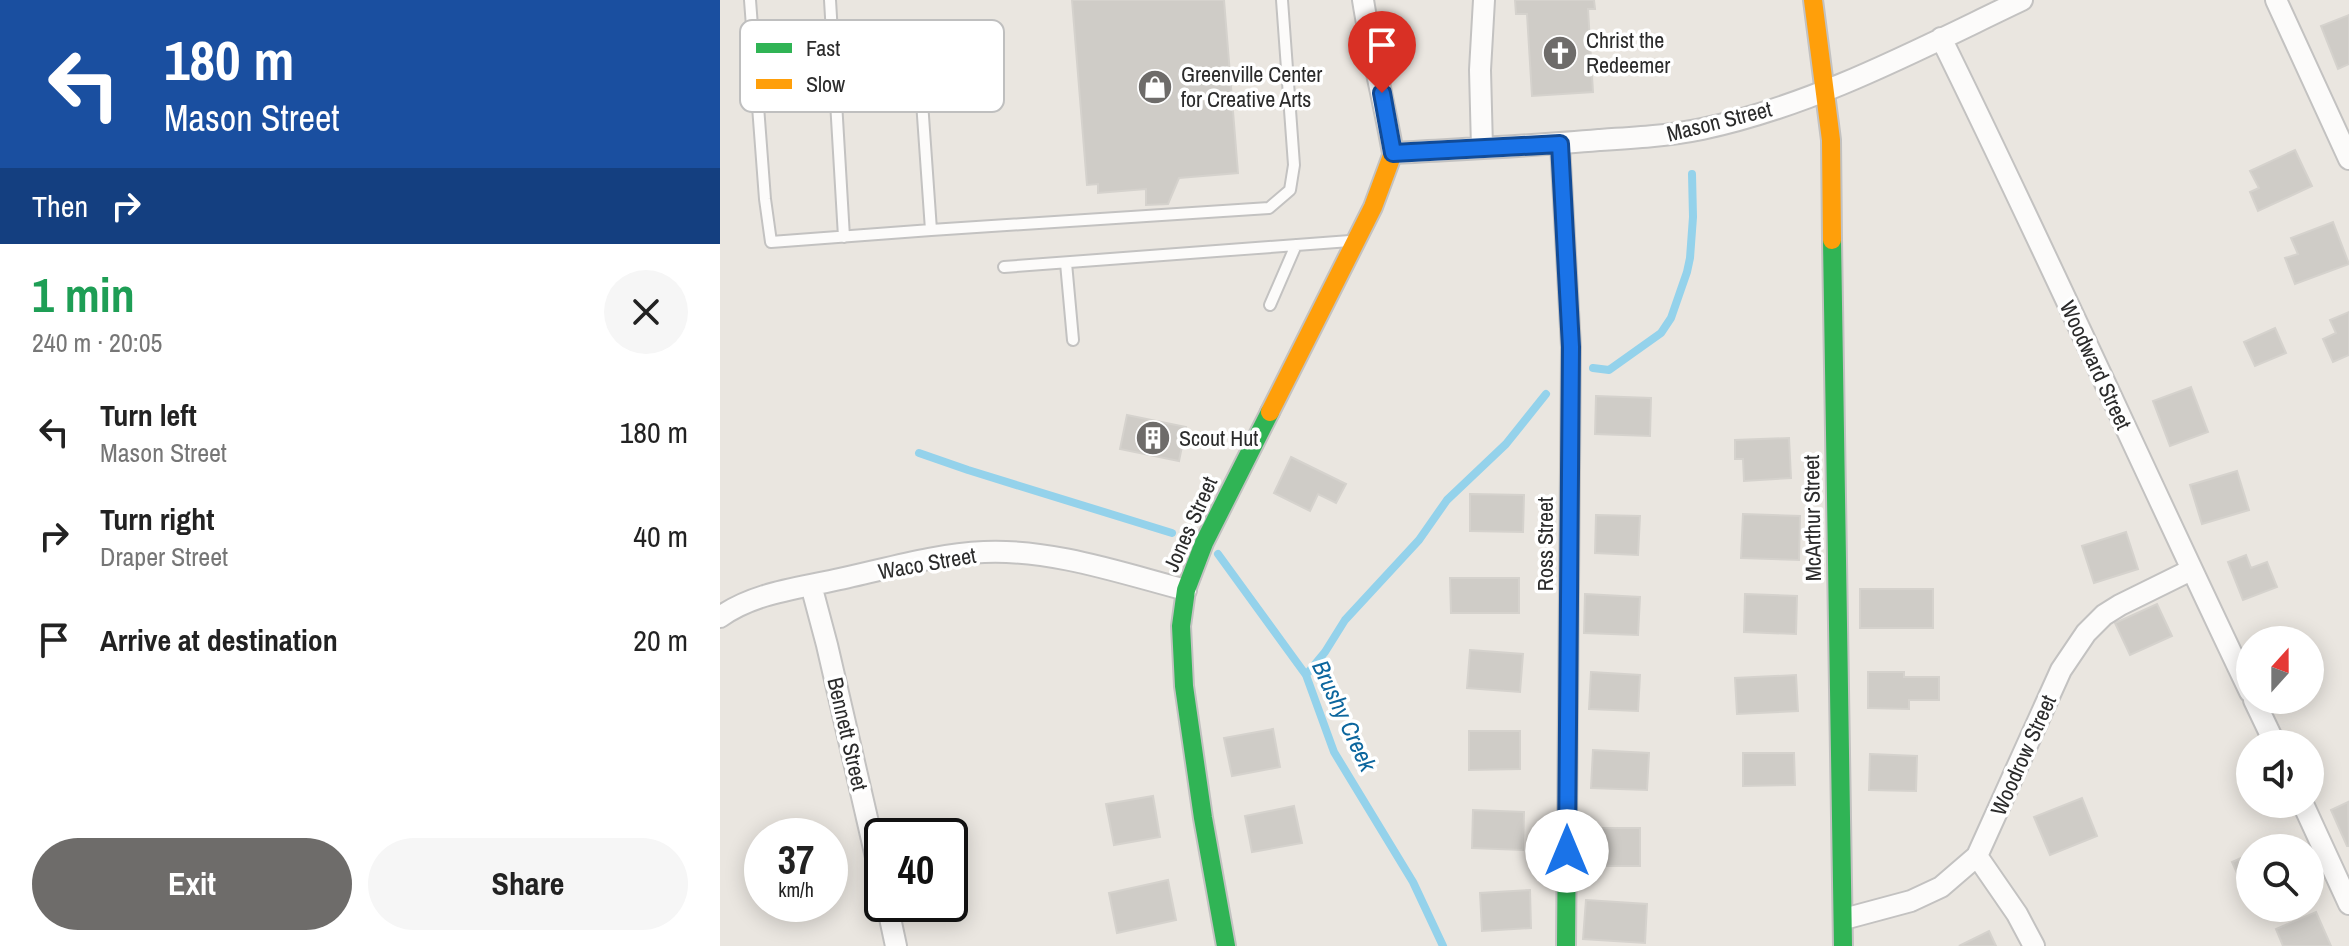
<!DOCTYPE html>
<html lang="en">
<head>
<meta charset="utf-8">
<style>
  :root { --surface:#fff; --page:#f6f6f6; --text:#222; --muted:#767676; --accent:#6e6c6a }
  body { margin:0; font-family:"Archivo Narrow",sans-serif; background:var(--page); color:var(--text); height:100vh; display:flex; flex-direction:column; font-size:30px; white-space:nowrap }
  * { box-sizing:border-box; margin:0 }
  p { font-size:26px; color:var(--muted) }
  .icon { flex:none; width:44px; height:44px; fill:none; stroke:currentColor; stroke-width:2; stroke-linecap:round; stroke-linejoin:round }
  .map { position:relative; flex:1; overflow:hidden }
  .panel { display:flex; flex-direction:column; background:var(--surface); width:720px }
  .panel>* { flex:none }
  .banner { background:#1a4fa0; color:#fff; overflow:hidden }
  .needle { width:52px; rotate:21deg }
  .controls { position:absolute; left:1516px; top:626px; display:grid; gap:16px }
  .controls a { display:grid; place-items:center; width:88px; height:88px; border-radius:50%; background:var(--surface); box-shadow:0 4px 20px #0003; font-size:40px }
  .speed { position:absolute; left:24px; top:818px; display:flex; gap:16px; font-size:40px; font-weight:700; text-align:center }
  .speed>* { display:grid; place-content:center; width:104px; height:104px; border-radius:50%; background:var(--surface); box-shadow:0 4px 20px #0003; line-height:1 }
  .speed small { font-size:20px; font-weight:400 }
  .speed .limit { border:4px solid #111; border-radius:12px; background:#fff; color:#111 }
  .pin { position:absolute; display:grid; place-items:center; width:68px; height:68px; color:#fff; margin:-82px -34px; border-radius:50% 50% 50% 0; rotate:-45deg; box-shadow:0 0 8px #0007 }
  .pin .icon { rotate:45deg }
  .me { position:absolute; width:88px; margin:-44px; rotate:0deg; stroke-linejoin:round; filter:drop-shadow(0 0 6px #0008) }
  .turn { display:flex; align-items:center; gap:28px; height:168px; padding:0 32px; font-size:36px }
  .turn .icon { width:104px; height:104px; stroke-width:2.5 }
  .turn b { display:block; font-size:56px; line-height:68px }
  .then { display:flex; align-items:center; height:76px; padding:0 32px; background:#0003; gap:16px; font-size:30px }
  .round { display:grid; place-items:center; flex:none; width:84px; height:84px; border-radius:42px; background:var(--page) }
  .head { display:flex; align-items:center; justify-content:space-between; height:136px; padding:0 32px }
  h1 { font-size:48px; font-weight:700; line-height:60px; color:#1e9e55 }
  .action { display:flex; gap:16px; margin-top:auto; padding:16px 32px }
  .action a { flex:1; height:92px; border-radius:48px; background:var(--accent); color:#fff; font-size:32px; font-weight:700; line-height:92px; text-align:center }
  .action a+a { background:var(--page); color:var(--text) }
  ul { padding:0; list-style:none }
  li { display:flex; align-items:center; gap:24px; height:104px; padding:0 32px }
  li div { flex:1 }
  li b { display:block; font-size:30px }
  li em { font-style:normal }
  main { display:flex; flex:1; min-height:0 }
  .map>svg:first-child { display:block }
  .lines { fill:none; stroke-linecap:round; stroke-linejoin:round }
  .stream { stroke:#94d2eb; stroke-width:8 }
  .building { fill:#cfccc7; stroke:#d5d2cd; stroke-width:2 }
  .lane-casing { stroke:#c3c2c1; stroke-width:14 }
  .street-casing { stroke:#c3c2c1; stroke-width:24 }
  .fast-casing { stroke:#c3c2c1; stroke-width:22 }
  .slow-casing { stroke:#c3c2c1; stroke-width:22 }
  .lane { stroke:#fcfbfa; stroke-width:10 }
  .street { stroke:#fcfbfa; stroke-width:20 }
  .fast { stroke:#30b455; stroke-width:18 }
  .slow { stroke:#ff9f0a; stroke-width:18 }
  .route-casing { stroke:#114b97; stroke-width:20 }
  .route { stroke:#1a73e8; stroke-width:14 }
  .labels { text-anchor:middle; stroke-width:7; stroke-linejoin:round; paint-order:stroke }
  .poi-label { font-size:22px; fill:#2b2b2b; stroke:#fff; text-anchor:start }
  .street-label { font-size:22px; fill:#2b2b2b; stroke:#fff }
  .water-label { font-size:24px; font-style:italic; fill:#0c669e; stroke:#fff }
  .key { fill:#fff; stroke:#bfbfbf; stroke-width:2 }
  .key-label { font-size:22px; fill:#2b2b2b }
</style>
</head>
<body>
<main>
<section class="panel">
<div class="banner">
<div class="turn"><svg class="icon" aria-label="left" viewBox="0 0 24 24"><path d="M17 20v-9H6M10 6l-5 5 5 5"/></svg><div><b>180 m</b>Mason Street</div></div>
<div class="then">Then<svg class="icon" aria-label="right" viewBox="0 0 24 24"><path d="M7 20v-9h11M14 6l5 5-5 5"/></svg></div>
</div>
<div class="head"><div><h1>1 min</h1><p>240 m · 20:05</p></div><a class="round"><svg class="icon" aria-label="close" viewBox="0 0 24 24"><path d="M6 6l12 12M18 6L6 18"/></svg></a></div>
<ul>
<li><svg class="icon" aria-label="left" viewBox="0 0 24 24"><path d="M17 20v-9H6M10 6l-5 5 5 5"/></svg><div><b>Turn left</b><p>Mason Street</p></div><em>180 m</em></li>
<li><svg class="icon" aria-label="right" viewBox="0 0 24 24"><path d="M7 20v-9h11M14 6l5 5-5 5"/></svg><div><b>Turn right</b><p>Draper Street</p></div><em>40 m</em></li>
<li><svg class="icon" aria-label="arrive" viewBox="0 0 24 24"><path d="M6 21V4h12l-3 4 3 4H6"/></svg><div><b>Arrive at destination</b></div><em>20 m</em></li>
</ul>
<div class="action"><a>Exit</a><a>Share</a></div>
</section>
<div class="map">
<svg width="1629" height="946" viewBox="0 0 1629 946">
  <rect width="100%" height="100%" fill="#eae6e0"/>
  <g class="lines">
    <path class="stream" d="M873 368 889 370 941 333 951 318 967 272 970 258 973 217 972 174
      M199 453 248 470 452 533
      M498 554 586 675 614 752 693 882 723 946
      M586 675 605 652 625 620 699 540 727 500 786 444 826 394"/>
  </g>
  <path class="building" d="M352 0H504L518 173 459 178 448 204 426 205V189L378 193V184L367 185Z
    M795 0H874L875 9H868L873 92 812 96 807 14H796Z
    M1629 15V64L1618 69 1601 26Z
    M1575 150 1592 186 1538 211 1530 192 1539 188 1530 171Z
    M1613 222 1629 264 1575 284 1565 258 1578 254 1571 238Z
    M1629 312V355L1613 362 1603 339 1616 333 1610 320Z
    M1555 328 1566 353 1535 366 1524 342Z
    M1471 387 1488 432 1450 446 1433 401Z
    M876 396 931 398 930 436 875 434Z
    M407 415 466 427 459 461 400 449Z
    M1069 438 1071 478 1024 481 1023 459H1015V440Z
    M571 457 626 484 616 503 598 494 590 511 554 493Z
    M1517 471 1529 510 1482 524 1470 485Z
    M750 494 804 495 803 532 750 531Z
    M1023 514 1080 516 1079 560 1021 558Z
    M876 515 920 516 918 555 875 553Z
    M1406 532 1418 569 1374 583 1362 546Z
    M1526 555 1531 568 1547 562 1557 587 1523 600 1508 562Z
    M730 578H799V613H731Z
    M1140 589H1213V628H1140Z
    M865 594 920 597 918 635 864 633Z
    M1025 594 1077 596 1076 634 1024 632Z
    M1437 604 1452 636 1410 655 1395 623Z
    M750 650 803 654 800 692 747 688Z
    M871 672 920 675 918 711 869 709Z
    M1148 672H1184V677H1219V700H1189V709L1148 708Z
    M1076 675 1078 711 1017 714 1015 678Z
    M553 729 560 767 512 776 504 738Z
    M749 731H800V769L749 770Z
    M873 750 929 753 927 790 871 788Z
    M1023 753H1074L1075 785 1023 786Z
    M1150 754 1197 756 1196 791 1149 790Z
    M433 796 440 837 394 845 386 804Z
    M1362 798 1377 836 1330 855 1314 817Z
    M1628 802 1629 846H1627L1611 810Z
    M574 806 582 843 532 852 525 816Z
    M753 810 804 812 803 850 752 848Z
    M875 828H920V866H875Z
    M1530 854V893L1527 895 1512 862Z
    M448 880 456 920 397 933 389 893Z
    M810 890 811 928 762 931 760 893Z
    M866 900 927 904 925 943 863 939Z
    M1596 912 1611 946H1563L1556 929Z
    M1269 931 1276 946H1239Z"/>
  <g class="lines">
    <g class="lane-casing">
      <path id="lane" d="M30 0 45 199 51 242 211 230
        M110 0 124 237
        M115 66 199 59 211 230 549 208 570 190 574 165 562 0
        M346 263 353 340
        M284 267 630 241
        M550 305 576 245"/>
    </g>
    <g class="street-casing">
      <path id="street" d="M643 0C651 51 664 102 673 153 742 149 811 146 879 140 913 138 948 136 982 129 1095 105 1199 49 1302 0
        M1556 0 1629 159
        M1221 38C1328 255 1426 475 1530 692
        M762 148 760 70 764 0
        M91 585 107 645 162 883
        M0 617C34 593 75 589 115 580 163 570 214 554 264 552 332 549 401 573 466 590
        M1534 700 1555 744
        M1583 804 1629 904
        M1257 856 1297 914 1314 946
        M167 904 176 946
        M1124 919 1191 901 1221 887 1257 856 1341 670 1366 633 1384 615 1400 605 1471 570"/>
    </g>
    <g class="fast-casing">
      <path id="fast" d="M840 144 851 347 846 946
        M1112 240 1123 946
        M506 946 483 818 464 686 461 626 466 590 484 543 550 412"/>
    </g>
    <g class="slow-casing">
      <path id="slow" d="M1093 0 1111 140 1112 240
        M550 412 653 207 673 153"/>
    </g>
    <use href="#lane" class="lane"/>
    <use href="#street" class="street"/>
    <use href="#fast" class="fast"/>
    <use href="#slow" class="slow"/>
  </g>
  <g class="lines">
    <g class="route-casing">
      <path id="route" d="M662 93 673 153 840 144 851 347 847 851"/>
    </g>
    <use href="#route" class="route"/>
  </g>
  <defs>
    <g id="church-disc" transform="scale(1.8)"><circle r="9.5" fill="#6e6c6a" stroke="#fff"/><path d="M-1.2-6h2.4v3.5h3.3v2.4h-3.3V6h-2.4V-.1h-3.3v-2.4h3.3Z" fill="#fff"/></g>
    <g id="shop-disc" transform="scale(1.8)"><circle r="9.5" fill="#6e6c6a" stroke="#fff"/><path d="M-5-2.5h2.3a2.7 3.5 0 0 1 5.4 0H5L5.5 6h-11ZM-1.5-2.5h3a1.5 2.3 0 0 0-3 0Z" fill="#fff"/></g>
    <g id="building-disc" transform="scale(1.8)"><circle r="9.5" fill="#6e6c6a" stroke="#fff"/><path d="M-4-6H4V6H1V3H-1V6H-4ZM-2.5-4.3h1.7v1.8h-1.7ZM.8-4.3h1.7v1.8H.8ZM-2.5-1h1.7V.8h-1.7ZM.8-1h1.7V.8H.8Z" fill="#fff"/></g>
  </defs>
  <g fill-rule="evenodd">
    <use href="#church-disc" x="840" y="53"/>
    <use href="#shop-disc" x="435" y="87"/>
    <use href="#building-disc" x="433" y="438"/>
  </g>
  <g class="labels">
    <g class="poi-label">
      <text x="866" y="48">Christ the<tspan x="866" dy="25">Redeemer</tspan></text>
      <text x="461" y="82">Greenville Center<tspan x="461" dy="25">for Creative Arts</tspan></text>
      <text x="459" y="446">Scout Hut</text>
    </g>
    <g class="street-label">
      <text transform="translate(999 121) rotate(-14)" y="8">Mason Street</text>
      <text transform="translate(1376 365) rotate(65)" y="8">Woodward Street</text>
      <text transform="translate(1092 518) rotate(-91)" y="8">McArthur Street</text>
      <text transform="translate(470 524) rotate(-66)" y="8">Jones Street</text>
      <text transform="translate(825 544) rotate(-90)" y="8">Ross Street</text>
      <text transform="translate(207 563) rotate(-10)" y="8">Waco Street</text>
      <text transform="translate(128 734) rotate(77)" y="8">Bennett Street</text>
      <text transform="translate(1303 755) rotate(-66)" y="8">Woodrow Street</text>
    </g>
    <g class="water-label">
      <text transform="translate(624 716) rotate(65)" y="8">Brushy Creek</text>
    </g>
  </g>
  <rect x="20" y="20" width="264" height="92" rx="12" class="key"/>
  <rect x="36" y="43" width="36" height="10" fill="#30b455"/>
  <rect x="36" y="79" width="36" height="10" fill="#ff9f0a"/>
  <g class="key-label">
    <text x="86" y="56">Fast</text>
    <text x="86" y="92">Slow</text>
  </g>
</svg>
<div class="controls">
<a><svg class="needle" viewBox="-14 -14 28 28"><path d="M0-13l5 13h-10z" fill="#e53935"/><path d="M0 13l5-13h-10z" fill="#767676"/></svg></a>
<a><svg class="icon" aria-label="sound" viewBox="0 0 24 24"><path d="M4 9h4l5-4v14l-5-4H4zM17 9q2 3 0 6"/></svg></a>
<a><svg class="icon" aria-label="search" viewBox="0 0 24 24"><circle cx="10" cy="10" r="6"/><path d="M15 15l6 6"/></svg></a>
</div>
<div class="speed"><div>37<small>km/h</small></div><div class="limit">40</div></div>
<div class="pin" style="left:662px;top:93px;background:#d93025"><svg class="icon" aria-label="arrive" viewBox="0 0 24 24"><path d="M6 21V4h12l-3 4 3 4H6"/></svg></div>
<svg class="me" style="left:847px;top:851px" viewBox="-20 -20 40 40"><circle r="19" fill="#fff"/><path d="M0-13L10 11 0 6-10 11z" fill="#1a73e8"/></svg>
</div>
</main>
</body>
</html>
